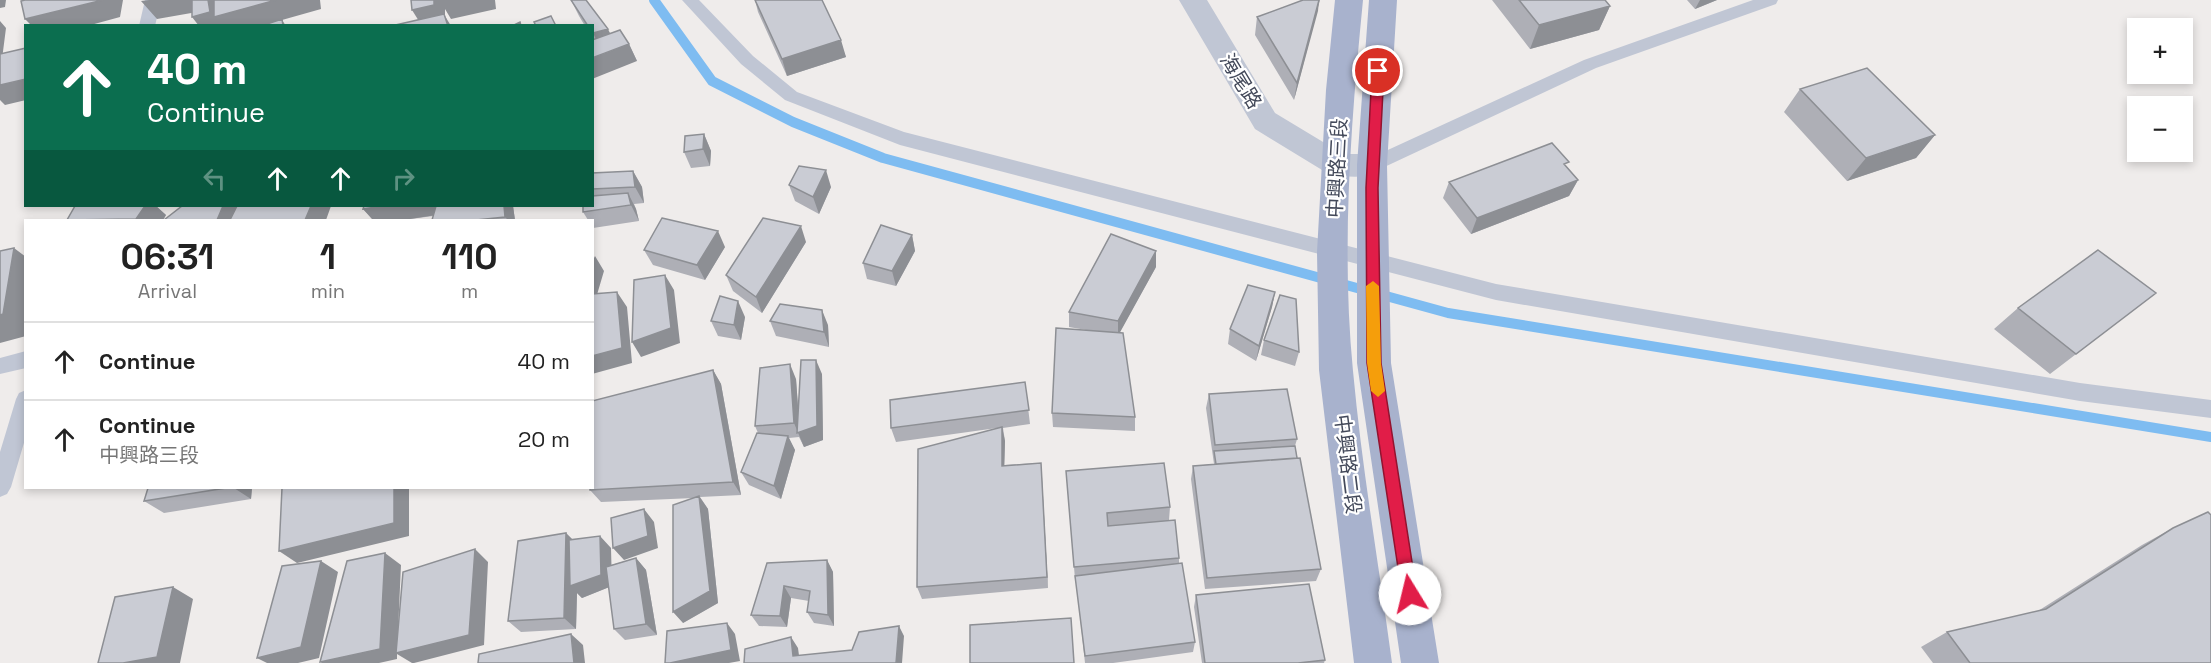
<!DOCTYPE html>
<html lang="en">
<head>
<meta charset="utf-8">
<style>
  :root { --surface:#fff; --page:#f2f2f2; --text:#222; --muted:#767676; --line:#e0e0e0 }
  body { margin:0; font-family:"Space Grotesk","Noto Sans TC",sans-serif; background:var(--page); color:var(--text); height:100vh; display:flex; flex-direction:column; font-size:22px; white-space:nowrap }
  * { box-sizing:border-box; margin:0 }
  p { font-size:20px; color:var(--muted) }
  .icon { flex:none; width:33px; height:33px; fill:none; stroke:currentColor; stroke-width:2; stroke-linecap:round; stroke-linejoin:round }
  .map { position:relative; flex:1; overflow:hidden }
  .details { position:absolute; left:24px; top:219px; width:570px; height:270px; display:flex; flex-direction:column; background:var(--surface); border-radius:0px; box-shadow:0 3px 9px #0003 }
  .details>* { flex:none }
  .top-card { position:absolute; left:24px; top:24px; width:570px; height:183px; border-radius:0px; box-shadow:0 3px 9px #0003; background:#0b6e4f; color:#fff; overflow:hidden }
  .tools { position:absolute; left:2127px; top:18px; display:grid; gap:12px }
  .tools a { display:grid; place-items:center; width:66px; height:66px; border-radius:0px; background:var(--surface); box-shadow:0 3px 9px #0003; font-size:30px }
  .pin { position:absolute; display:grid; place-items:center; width:51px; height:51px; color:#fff; margin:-26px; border:3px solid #fff; border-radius:50%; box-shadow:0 2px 6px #0007 }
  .me { position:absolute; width:66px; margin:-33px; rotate:351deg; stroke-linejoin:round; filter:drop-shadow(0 0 4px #0008) }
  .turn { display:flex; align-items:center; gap:21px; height:126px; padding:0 24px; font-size:27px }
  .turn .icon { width:78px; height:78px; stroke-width:2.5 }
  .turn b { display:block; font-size:42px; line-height:51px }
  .lanes { display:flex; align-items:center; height:57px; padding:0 24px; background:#0003; justify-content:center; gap:30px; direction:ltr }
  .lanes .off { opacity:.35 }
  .eta { display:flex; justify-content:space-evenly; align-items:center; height:102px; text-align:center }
  .eta b { font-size:36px; font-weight:700; line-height:42px }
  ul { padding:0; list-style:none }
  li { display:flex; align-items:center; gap:18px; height:78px; padding:0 24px; border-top:2px solid var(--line) }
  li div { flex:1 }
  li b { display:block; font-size:22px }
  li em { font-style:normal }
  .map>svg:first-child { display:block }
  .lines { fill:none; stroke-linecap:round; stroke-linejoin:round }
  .stream { stroke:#7ebcf1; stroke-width:10 }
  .service { fill:#c0c6d4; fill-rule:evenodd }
  .minor { fill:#c0c6d4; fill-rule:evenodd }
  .primary { fill:#a8b2cd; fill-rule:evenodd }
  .wall { fill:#aeafb6 }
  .shaded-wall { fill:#8d8f94 }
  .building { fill:#caccd4; stroke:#8d8f94; stroke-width:1.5 }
  .route { fill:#e11d48; stroke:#92132f; stroke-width:1.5 }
  .slow { fill:#f59e0b }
  .labels { text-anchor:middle; stroke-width:4.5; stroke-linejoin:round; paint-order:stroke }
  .street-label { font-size:20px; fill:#43495a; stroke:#fff }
</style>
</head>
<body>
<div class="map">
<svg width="2211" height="663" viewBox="0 0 2211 663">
  <rect width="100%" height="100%" fill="#efeceb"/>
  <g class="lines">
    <path class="stream" d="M654 0 712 81 793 122 883 158 1448 313 2211 437"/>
    <path class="service" d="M145 0H161L155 26H139Z
      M682 0H699L753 56 797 92 904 132 1496 284 2080 383 2211 400V418L2080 401 1496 300 900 145 785 100 741 64Z
      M1753 0H1778L1776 4 1596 68 1378 170H1366L1363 165 1366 160 1584 60Z
      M26 351V368L0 374V358Z
      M26 390V436L11 487 7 494 0 497V452L16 399 19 393Z"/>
    <path class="minor" d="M1179 0H1207L1275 113 1343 154H1372L1383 157 1387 165 1383 173C1366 178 1344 178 1327 173L1255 129Z"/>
    <path class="primary" d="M1335 0H1363C1351 122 1341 249 1353 371 1362 469 1379 566 1392 663H1354L1319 370 1317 252 1326 90Z
      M1369 0H1397L1387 165 1391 363 1439 663H1401L1357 363V165Z"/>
  </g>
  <path class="wall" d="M571 0 610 33 629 44 637 61 594 40 592 37V26H585L579 16Z
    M755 0H822L846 57 787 76 758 12Z
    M1303 0H1320L1294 100 1255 35 1257 17Z
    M1492 0H1605L1610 6 1599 30 1530 49Z
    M1687 0H1717L1695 9Z
    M1800 89 1935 135 1916 158 1847 181 1784 112Z
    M704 134 711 151 710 166 691 168 684 152Z
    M1567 167 1578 180 1569 196 1471 234 1443 198 1449 182Z
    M633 171 642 187 644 203 634 204 636 209 639 221 593 228 592 220H588L583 212 592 206V173Z
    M789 185 831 187 819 214 795 201Z
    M75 206H156L166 215 163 220H67Z
    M364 206H513L515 220H432L433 216 403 220H373L363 209Z
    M912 235 915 251 896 286 867 279 863 263Z
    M806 242 762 313 733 291 726 275Z
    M725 247 705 280 653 265 644 250Z
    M1156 267 1119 333 1135 417V431L1053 427 1052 413 1086 330 1069 327V312Z
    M1275 292 1272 307 1256 361 1228 344 1230 329Z
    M2156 293 2050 374 1994 329 2018 308Z
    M745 317 741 340 718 336 711 321Z
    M770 321 828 325 829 347 776 336Z
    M1264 340 1299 352 1295 366 1261 355Z
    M713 370 721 384 741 495 700 497 708 509 718 603 683 623 694 498 601 502 590 490Z
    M822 374 823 440 804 447 799 437 789 438 795 450 781 499 749 485 741 472 758 433 755 426 796 379 798 409Z
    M1025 382 1030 424 1003 428 1005 441 1004 465 1041 463 1048 588 922 599 917 587 997 428 896 442 891 428Z
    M1209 394 1297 439 1295 446 1321 569 1316 581 1205 589 1191 479 1193 466 1214 464 1206 408Z
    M1066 471 1170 507 1169 520 1179 558V563L1195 642 1193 652 1113 663H1085L1076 579H1075Z
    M148 488H252L251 499 164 513 144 501Z
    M2173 528 2211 663H1933L1921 647 1947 632 2038 611 2142 545Z
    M566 533 572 539 611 548V565L636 558 646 570 657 635 625 640 614 629 609 587 582 598 577 593 576 629 521 632 508 621Z
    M827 560 833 572 834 626 814 623 807 612 809 601 791 598 787 627 759 626 751 615 767 563Z
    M1196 595 1325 660 1324 663H1202L1194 607Z"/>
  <path class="shaded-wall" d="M0 0H6L5 7 0 8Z
    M103 0H123L120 17 87 26H32L25 19Z
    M149 0H198L197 12 157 19 141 1Z
    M201 0H320L321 9 282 20 286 26H199L192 17Z
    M434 0H495L496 9 451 19 445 9V16L451 26H422L412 10Z
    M1319 0 1318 11 1294 100 1297 83Z
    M1700 0H1717L1695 9Z
    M1610 6 1599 30 1530 49 1539 25Z
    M0 21 6 28 1 67 0 68Z
    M608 29 616 46 602 51 593 33Z
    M841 40 846 57 787 76 782 59Z
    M629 44 637 61 592 79V58Z
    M26 79V100L5 105 0 100V85Z
    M704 134 711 151 710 166 703 149Z
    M1935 135 1916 158 1847 181 1866 158Z
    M826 170 831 187 819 214 813 197Z
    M633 171 642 187 644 203 635 187Z
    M1578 180 1569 196 1471 234 1477 218Z
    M628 193 636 209 639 221 631 205Z
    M145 206H156L166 215 163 220H138L136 219Z
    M223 206H246L240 220H217Z
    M311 206H331L326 220H305Z
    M382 206H444L443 214 403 220H373L363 209Z
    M504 206H513L515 220H508L505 217Z
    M801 226 806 242 762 313 756 297Z
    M718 231 725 247 705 280 697 265Z
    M912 235 915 251 896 286 892 271Z
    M14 248 26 257V336L0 343V315Z
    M1156 251V267L1118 336V321Z
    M595 256 604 271 596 298 592 292V262Z
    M665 275 674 290 680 343 641 357 632 342Z
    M617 292 627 307 632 363 592 374V356Z
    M1275 292 1272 307 1256 361 1259 346Z
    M738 301 745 317 741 340 734 325Z
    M822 310 828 325 829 347 824 332Z
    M816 360 822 374 823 440 804 447 794 423 790 364 796 379 800 432Z
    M713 370 721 384 741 495 733 482Z
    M1002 427 1005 441 1004 479 1002 466Z
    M788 436 795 450 781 499 774 486Z
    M1041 463 1042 477 1048 588 1047 577Z
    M234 488H252L251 499Z
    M394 488H409V536L297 563 279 551Z
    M699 496 708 509 718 603 683 623 673 612Z
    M644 509 654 522 658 548 624 560 613 548Z
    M566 533 578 545 600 536 611 548 612 586 582 598 577 593 576 629 564 618Z
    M475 549 488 562 484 645 414 663H412L397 654V659L379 663H322L320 662 385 553 401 565 397 653Z
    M636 558 646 570 657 635 646 624Z
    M827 560 833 572 834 626 828 615Z
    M321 561 338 572 319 658 298 663H267L257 658Z
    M784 586 791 598 787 627 780 616Z
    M173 587 193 599 180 663H123Z
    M727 623 735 634 740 661 729 663H670Z
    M899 626 904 636 902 663H896Z
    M571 634 583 645 585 663H574Z
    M791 637 798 648 800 663 793 656Z"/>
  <path class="building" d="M25 0H103L25 19 21 1Z
    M192 0H208L210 12 192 17Z
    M214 0H276L214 17Z
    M411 0H434V5L412 10Z
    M571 0H586L608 29 593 33 592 26H588Z
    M755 0H822L841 40 782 59Z
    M1303 0H1319L1297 83 1257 17Z
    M1519 0H1605L1610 6 1539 25Z
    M444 14 448 26H391Z
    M551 16 556 26H536L534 22Z
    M282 19 283 26H261Z
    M520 22 521 26H512Z
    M620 30 629 44 592 58V40Z
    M26 48V79L0 85V54Z
    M1867 68 1935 135 1866 158 1800 89Z
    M704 134 703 149 684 152 685 136Z
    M1552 143 1569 162 1564 164 1578 180 1477 218 1449 182Z
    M799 166 826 170 813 197 789 185Z
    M633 171 635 187 592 189V173Z
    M628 193 631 205 583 212V206H592V196Z
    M75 206H145L136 219 67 220Z
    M182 206H223L217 220H164Z
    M237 206H311L305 220H230Z
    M364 206H382L363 209Z
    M436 206H504L505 217 476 220H432Z
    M662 218 718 231 697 265 644 250Z
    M763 218 801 226 756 297 726 275Z
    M881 225 912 235 892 271 863 263Z
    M1111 234 1156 251 1118 321 1069 312Z
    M14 248 3 314 0 315V251Z
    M2098 250 2156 293 2076 354 2018 308Z
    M665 275 671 328 632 342 634 280Z
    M1248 285 1275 292 1259 346 1230 329Z
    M617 292 622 348 592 356V294Z
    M1280 295 1296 299 1299 352 1264 340Z
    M720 296 738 301 734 325 711 321Z
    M780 304 822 310 824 332 770 321Z
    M1056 328 1123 333 1135 417 1052 413Z
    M801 360H816L817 426 797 433Z
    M790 364 794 423 755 426 760 368Z
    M713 370 733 482 590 490V488H592V401Z
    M1025 382 1029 410 891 428 890 400Z
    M1287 389 1297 439 1215 445 1209 394Z
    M1002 427V466L1041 463 1047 577 917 587 918 449Z
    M757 433 788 436 774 486 741 472Z
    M1295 446 1297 458 1216 464 1214 451Z
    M1300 458 1321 569 1207 578 1193 466Z
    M1164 463 1170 507 1107 513 1108 526 1175 520 1179 558 1074 567 1066 471Z
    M148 488H226L144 501Z
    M282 488H394V523L279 551Z
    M699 496 710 591 673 612V505Z
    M644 509 648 536 613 548 611 518Z
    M2208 512 2211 515V663H1970L1947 632 2046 609 2173 528Z
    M566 533 564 618 508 621 518 541Z
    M600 536 601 575 570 586 569 540Z
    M475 549 469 635 396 653 403 572Z
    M385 553 380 649 320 662 347 561Z
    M636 558 646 624 614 629 606 567Z
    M827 560 828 615 807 612 810 591 784 586 780 616 751 615 767 563Z
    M321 561 301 647 257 658 282 566Z
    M1182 563 1195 642 1085 656 1075 576Z
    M1309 584 1325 660 1298 663H1205L1196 595Z
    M173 587 157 657 123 663H98L115 597Z
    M1071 618 1074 663H970V625Z
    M727 623 731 650 670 663H665L667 631Z
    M899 626 896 663H744L745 649 791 637 793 656 852 650 859 632Z
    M571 634 574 663H478L479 654Z"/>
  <path class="route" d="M1378 66 1384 71 1378 188 1381 363 1417 594 1415 599 1410 601 1404 599 1402 594 1367 363 1366 188 1372 71Z"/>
  <path class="slow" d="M1373 281 1379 286 1381 363 1385 391 1378 397 1371 391 1367 363 1366 286Z"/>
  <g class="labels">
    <g class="street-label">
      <text transform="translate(1241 81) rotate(59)" y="7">海尾路</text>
      <text transform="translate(1337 168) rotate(-87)" y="7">中興路三段</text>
      <text transform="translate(1348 464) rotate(83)" y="7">中興路二段</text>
    </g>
  </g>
</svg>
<div class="tools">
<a>+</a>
<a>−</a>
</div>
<div class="pin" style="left:1378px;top:71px;background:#d93025"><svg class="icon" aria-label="arrive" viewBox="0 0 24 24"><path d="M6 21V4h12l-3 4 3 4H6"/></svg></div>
<svg class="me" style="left:1410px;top:594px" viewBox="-20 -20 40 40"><circle r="19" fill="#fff"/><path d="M0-13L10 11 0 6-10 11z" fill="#e11d48"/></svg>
<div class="top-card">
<div class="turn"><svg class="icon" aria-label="ahead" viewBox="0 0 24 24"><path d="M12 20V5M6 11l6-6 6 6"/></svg><div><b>40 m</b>Continue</div></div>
<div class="lanes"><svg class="icon off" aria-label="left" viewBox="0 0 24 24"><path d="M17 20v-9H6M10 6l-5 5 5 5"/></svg><svg class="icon" aria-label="ahead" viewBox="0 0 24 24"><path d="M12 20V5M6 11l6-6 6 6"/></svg><svg class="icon" aria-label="ahead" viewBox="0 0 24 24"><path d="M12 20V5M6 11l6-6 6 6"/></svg><svg class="icon off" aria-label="right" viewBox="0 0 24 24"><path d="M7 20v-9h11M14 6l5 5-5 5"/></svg></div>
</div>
<section class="details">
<div class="eta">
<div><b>06:31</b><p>Arrival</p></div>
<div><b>1</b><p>min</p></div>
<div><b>110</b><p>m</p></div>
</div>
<ul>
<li><svg class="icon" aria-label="ahead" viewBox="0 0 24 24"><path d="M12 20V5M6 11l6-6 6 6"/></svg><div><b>Continue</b></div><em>40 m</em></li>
<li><svg class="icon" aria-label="ahead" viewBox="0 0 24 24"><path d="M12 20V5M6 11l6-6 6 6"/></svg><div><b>Continue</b><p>中興路三段</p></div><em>20 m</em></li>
</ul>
</section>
</div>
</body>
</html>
